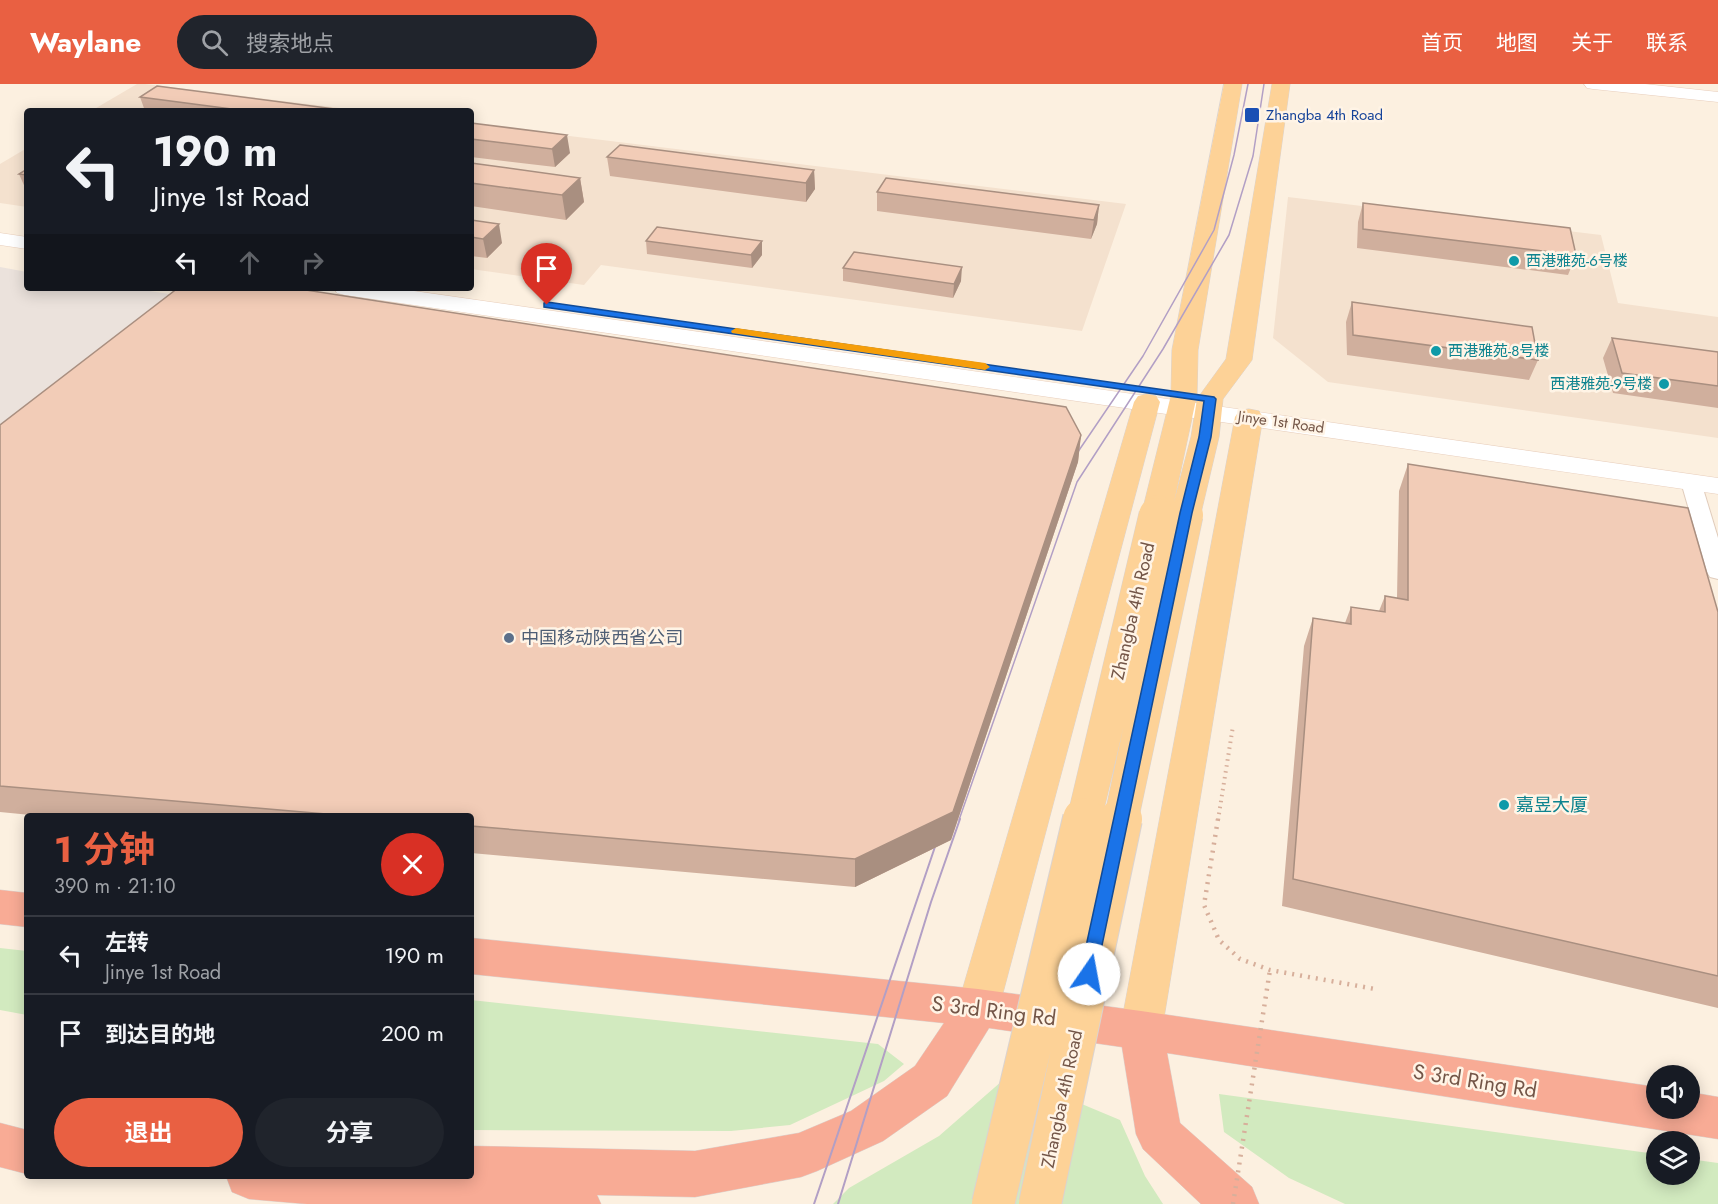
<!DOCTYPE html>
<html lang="zh">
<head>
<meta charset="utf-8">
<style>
  :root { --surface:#171b24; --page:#20242c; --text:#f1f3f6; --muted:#9ea1a6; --line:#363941; --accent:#e96042 }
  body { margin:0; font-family:Jost,"Noto Sans SC",sans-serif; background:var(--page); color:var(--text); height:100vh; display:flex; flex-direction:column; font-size:22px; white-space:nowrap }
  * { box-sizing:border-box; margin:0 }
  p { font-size:20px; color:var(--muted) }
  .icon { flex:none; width:33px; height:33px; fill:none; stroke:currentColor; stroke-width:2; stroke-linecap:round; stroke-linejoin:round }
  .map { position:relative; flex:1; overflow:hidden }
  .side { position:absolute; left:24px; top:729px; width:450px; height:366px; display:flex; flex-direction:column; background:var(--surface); border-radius:6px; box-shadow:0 3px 15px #0003 }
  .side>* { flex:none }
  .banner { position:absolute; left:24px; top:24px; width:450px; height:183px; border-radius:6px; box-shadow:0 3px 15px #0003; background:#171b24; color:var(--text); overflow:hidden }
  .fabs { position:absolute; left:1646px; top:981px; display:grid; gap:12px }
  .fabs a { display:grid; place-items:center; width:54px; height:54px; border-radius:50%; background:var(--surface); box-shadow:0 3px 15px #0003; font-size:30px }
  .pin { position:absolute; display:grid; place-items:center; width:51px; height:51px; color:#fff; margin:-62px -26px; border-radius:50% 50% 50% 0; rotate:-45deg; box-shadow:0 0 6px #0007 }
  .pin .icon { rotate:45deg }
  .me { position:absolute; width:66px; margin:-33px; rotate:12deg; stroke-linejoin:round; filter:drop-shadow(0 0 4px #0008) }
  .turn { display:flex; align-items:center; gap:21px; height:126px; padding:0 30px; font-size:27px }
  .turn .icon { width:78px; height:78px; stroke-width:2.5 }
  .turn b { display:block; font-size:42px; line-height:51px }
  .lanes { display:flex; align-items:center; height:57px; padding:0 30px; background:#0003; justify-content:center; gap:30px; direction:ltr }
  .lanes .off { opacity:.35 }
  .round { display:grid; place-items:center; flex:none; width:63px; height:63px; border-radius:32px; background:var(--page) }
  .head { display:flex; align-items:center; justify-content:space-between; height:102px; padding:0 30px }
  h1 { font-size:36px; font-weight:700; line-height:45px; color:var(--accent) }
  .action { display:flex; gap:12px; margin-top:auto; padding:12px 30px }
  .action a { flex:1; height:69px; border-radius:36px; background:var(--accent); color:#fff; font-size:24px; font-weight:700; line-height:69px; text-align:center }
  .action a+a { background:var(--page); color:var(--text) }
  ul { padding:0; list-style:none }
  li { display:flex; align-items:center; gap:18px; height:78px; padding:0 30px; border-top:2px solid var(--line) }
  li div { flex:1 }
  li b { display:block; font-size:22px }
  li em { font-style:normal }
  header { display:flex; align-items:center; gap:36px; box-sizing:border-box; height:84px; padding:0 30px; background:var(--accent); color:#fff }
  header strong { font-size:28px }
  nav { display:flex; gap:33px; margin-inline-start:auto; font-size:21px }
  .search { width:420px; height:54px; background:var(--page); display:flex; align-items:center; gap:15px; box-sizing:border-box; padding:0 21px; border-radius:33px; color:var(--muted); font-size:22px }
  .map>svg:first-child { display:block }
  .residential { fill:#f4e1ce }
  .industrial { fill:#ebe2dc }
  .green { fill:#d2eabf }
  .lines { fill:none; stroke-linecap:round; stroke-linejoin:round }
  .street-casing { stroke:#e0ccbc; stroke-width:2 }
  .secondary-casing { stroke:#e8cebc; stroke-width:1 }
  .primary-casing { stroke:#dbd3cf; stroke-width:1 }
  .highway-casing { stroke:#dbd3cf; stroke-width:1 }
  .path-far1 { stroke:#d7af9b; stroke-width:4; stroke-dasharray:1.5 4.5; stroke-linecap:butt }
  .path { stroke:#d7af9b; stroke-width:4.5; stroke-dasharray:2 6; stroke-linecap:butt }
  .street { fill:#fff; fill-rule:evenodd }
  .secondary { fill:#fff; fill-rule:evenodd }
  .primary { fill:#fdd297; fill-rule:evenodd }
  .highway { fill:#f8ab95; fill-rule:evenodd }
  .tram-far1 { stroke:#b29fc5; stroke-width:1.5 }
  .tram { stroke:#b29fc5; stroke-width:2 }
  .primary-bridge-far2-casing { stroke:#dbd3cf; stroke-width:28; stroke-linecap:butt }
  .primary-bridge-far1-casing { stroke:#dbd3cf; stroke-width:35; stroke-linecap:butt }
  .primary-bridge-casing { stroke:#dbd3cf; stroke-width:44; stroke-linecap:butt }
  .path-bridge { stroke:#d7af9b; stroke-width:4.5; stroke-dasharray:2 6; stroke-linecap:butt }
  .primary-bridge-far2 { stroke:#fdd297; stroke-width:26 }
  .primary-bridge-far1 { stroke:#fdd297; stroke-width:34 }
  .primary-bridge { stroke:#fdd297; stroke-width:42 }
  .wall { fill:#d0af9d }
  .shaded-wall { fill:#a98f80 }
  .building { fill:#f2ccb7; stroke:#a98f80; stroke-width:1.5 }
  .route { fill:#1a73e8; stroke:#114b97; stroke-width:1.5 }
  .slow { fill:#f59e0b }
  .transit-dot { fill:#1a4fb4; stroke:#fff4e6; stroke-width:2 }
  .culture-dot { fill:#0f9aa8; stroke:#fff4e6; stroke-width:2 }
  .service-dot { fill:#5c6f8a; stroke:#fff4e6; stroke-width:2 }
  .labels { text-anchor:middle; stroke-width:5; stroke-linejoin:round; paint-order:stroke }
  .far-transit-label { font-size:15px; fill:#164399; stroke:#fff4e6; text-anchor:start }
  .far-culture-label { font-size:15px; fill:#0d838f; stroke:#fff4e6; text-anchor:start }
  .far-street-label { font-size:15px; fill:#735547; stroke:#fff4e6 }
  .street-label { font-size:18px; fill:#735547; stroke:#fff4e6 }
  .service-label { font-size:18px; fill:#4e5e75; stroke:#fff4e6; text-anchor:start }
  .culture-label { font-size:18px; fill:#0d838f; stroke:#fff4e6; text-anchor:start }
  .near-street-label { font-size:21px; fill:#735547; stroke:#fff4e6 }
</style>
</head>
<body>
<header>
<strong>Waylane</strong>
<div class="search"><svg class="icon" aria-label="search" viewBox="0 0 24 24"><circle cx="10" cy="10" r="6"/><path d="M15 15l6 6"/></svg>搜索地点</div>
<nav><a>首页</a><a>地图</a><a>关于</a><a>联系</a></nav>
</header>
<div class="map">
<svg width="1718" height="1120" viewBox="0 0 1718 1120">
  <rect width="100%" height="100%" fill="#fcf0e0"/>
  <path class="residential" d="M137 0H145L365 27H91Z
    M471 40 1126 120 1082 247 601 181 584 201 471 185Z
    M27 64V123L0 119V80Z
    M1288 113 1601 151 1618 219 1718 233V354L1328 298 1273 254Z"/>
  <path class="industrial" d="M0 183 27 188V204H130L202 215 0 379Z"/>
  <path class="green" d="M0 864 27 867V931L0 926Z
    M471 916 878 960 904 980 884 997 790 1041 731 1047 471 1046Z
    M1010 990 1120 1036 1145 1092 1163 1120H833L849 1104 939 1052Z
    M1219 1010 1656 1070V1090H1689V1075L1718 1079V1120H1345L1289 1094 1224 1048Z"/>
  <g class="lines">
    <g class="street-casing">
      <path id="street" d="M1691 392 1698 394 1701 398 1718 454V495L1710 493 1707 488 1681 398 1684 394Z"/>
    </g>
    <g class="secondary-casing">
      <path id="secondary" d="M1584 0H1645L1718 8V18L1593 5 1587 4Z
        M0 149 27 153V165L0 161Z
        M334 204H393L1718 394V410L345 211 337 209Z"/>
    </g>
    <g class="primary-casing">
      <path id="primary" d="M1224 0H1242L1198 266 1197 311 1174 418 1191 353 1197 315 1226 275 1272 0H1290L1252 276 1223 315 1219 353 1201 429 1196 436 1186 438 1176 436 1171 429 1172 425 1168 430 1158 433 1148 430 1143 424 1171 311 1172 266Z
        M1147 310 1156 312 1160 318 999 924 993 937 978 943 963 937 957 924 1134 318 1138 312Z
        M1249 325 1259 327 1263 333 1162 946 1156 960 1141 965 1126 960 1120 946 1235 333 1239 327Z"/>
    </g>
    <g class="highway-casing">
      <path id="highway" d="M0 806 27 809V843L0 840Z
        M471 854 978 905 1141 927 1656 1003V1024H1689V1008L1718 1013V1055L1167 969 1180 1039 1252 1103 1259 1120H1201L1143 1065 1136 1050 1122 963 989 944 947 1012 883 1057 817 1087 801 1093 695 1113 597 1111 601 1120H307L249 1115 232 1108 226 1092H471V1062L695 1067 799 1049 851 1027 915 982 944 939 471 890Z
        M0 1039 27 1046V1090L0 1083Z"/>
    </g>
    <path class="path-far1" d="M1218 736 1233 642"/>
    <path class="path" d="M1218 735 1204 821 1219 856 1240 875 1270 886 1375 905"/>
    <use href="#street" class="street"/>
    <use href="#secondary" class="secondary"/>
    <use href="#primary" class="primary"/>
    <use href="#highway" class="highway"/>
    <path class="tram-far1" d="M1069 381 1143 272 1214 146 1234 71 1248 0
      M959 736 1077 398 1163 265 1229 151 1253 72 1264 0"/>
    <path class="tram" d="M814 1120 940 748
      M838 1120 931 818 960 735"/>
    <g class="primary-bridge-far2-casing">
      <path id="primary-bridge-far2" d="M1156 432 1158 424
        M1185 432 1186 429"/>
    </g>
    <g class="primary-bridge-far1-casing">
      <path id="primary-bridge-far1" d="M1084 736 1156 431
        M1121 736 1186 431"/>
    </g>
    <g class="primary-bridge-casing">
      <path id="primary-bridge" d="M993 1120 1084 735
        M1040 1120 1121 735"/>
    </g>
    <path class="path-bridge" d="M1233 1120 1270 886"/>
    <use href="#primary-bridge-far2" class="primary-bridge-far2"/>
    <use href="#primary-bridge-far1" class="primary-bridge-far1"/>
    <use href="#primary-bridge" class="primary-bridge"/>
  </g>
  <path class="wall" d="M140 13 350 27H145Z
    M471 39 570 69 555 83 471 73Z
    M607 73 814 86 815 105 806 118 610 92Z
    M471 79 580 94 584 118 566 136 471 122Z
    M27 85V108L19 90Z
    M877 108 1099 121 1097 140 1091 155 877 127Z
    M1363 119 1576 171 1568 191 1357 164 1358 138Z
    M471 136 502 159 487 174 471 172Z
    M646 157H762V171L752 184 647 170Z
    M843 184 961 197 953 214 843 197Z
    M1352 218 1538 276 1529 296 1347 271 1346 238Z
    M1612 254 1718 268V324L1613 309 1603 274Z
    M0 341 1081 351 1078 378 951 756 855 803 471 769V732H41L0 728Z
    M1408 380 1718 528V924L1282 822 1304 562 1313 534 1345 539 1351 523 1379 527 1385 512 1397 514 1399 407Z"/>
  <path class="shaded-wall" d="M567 51 570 69 555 83 552 65Z
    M814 86 815 105 806 118V99Z
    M580 94 584 118 566 136 562 111Z
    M1099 121 1097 140 1091 155 1094 136Z
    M499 140 502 159 487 174 483 155Z
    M762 157V171L752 184 751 171Z
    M962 183 961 197 953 214 954 200Z
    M1081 351 1078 378 951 756 855 803V775Z"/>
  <path class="building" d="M157 2 350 27H247L140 13Z
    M471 39 567 51 552 65 471 55Z
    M620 61 814 86 806 99 607 73Z
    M471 79 580 94 562 111 471 99Z
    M27 85V91L19 90Z
    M886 94 1099 121 1094 136 877 108Z
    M1363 119 1570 144 1576 171 1363 145Z
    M471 136 499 140 483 155 471 153Z
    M657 143 762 157 751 171 646 157Z
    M854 168 962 183 954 200 843 184Z
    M178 204H293L1066 323 1081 351 953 728 855 775 471 742V732H349L0 702V341Z
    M1352 218 1532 243 1538 276 1353 251Z
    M1612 254 1718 268V302L1622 289Z
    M1408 380 1688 424 1718 528V892L1293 795 1313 534 1351 540V523L1385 528V512L1408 516Z"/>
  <path class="route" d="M547 218 1214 313 1216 315 1211 353 1192 429 1095 895 1089 897 1082 895 1080 890 1180 429 1199 353 1204 317 544 223V219Z"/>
  <path class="slow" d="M736 244 985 279 990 283 985 286 732 249 731 247Z"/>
  <rect class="transit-dot" x="1244" y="23" width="16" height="16" rx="3"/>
  <g class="culture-dot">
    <circle cx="1514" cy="177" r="6"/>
    <circle cx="1436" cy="267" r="6"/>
    <circle cx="1664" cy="300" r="6"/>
    <circle cx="1504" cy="721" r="6"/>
  </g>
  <circle class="service-dot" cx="509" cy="554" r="6"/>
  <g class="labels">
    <g class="far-transit-label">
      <text x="1266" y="36">Zhangba 4th Road</text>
    </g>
    <g class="far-culture-label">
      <text x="1526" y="182">西港雅苑-6号楼</text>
      <text x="1448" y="272">西港雅苑-8号楼</text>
      <text x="1652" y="305" text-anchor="end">西港雅苑-9号楼</text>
    </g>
    <g class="far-street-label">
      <text transform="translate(1281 338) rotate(8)" y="5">Jinye 1st Road</text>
    </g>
    <g class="street-label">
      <text transform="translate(1133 527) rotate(-77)" y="6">Zhangba 4th Road</text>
      <text transform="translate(1062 1015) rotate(-78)" y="6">Zhangba 4th Road</text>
    </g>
    <g class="service-label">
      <text x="521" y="560">中国移动陕西省公司</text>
    </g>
    <g class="culture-label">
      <text x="1516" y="727">嘉昱大厦</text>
    </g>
    <g class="near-street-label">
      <text transform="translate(994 927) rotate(7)" y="7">S 3rd Ring Rd</text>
      <text transform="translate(1475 997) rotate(9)" y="7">S 3rd Ring Rd</text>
    </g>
  </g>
</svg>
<div class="fabs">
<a><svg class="icon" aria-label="sound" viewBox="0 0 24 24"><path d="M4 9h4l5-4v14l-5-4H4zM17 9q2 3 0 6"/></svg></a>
<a><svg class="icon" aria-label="layers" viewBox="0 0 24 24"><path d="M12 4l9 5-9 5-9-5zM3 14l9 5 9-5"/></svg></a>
</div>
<div class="pin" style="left:547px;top:221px;background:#d93025"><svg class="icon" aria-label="arrive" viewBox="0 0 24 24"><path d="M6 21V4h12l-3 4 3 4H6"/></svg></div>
<svg class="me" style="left:1089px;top:890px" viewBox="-20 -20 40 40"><circle r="19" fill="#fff"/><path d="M0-13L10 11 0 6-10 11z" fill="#1a73e8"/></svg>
<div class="banner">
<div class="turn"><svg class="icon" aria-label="left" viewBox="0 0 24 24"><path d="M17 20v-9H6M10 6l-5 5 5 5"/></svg><div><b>190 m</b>Jinye 1st Road</div></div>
<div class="lanes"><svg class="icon" aria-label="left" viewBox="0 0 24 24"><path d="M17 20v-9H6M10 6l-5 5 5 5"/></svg><svg class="icon off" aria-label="ahead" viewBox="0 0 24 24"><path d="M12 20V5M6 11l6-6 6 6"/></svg><svg class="icon off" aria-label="right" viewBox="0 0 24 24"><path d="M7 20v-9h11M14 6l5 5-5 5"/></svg></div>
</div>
<section class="side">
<div class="head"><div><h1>1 分钟</h1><p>390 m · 21:10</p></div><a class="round" style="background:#d93025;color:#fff"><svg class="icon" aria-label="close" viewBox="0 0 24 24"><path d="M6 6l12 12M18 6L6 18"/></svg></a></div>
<ul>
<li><svg class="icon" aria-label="left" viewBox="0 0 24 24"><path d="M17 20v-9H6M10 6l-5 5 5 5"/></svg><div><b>左转</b><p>Jinye 1st Road</p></div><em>190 m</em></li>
<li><svg class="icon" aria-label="arrive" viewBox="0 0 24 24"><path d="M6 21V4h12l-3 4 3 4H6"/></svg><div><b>到达目的地</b></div><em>200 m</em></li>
</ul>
<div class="action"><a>退出</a><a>分享</a></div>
</section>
</div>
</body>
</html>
